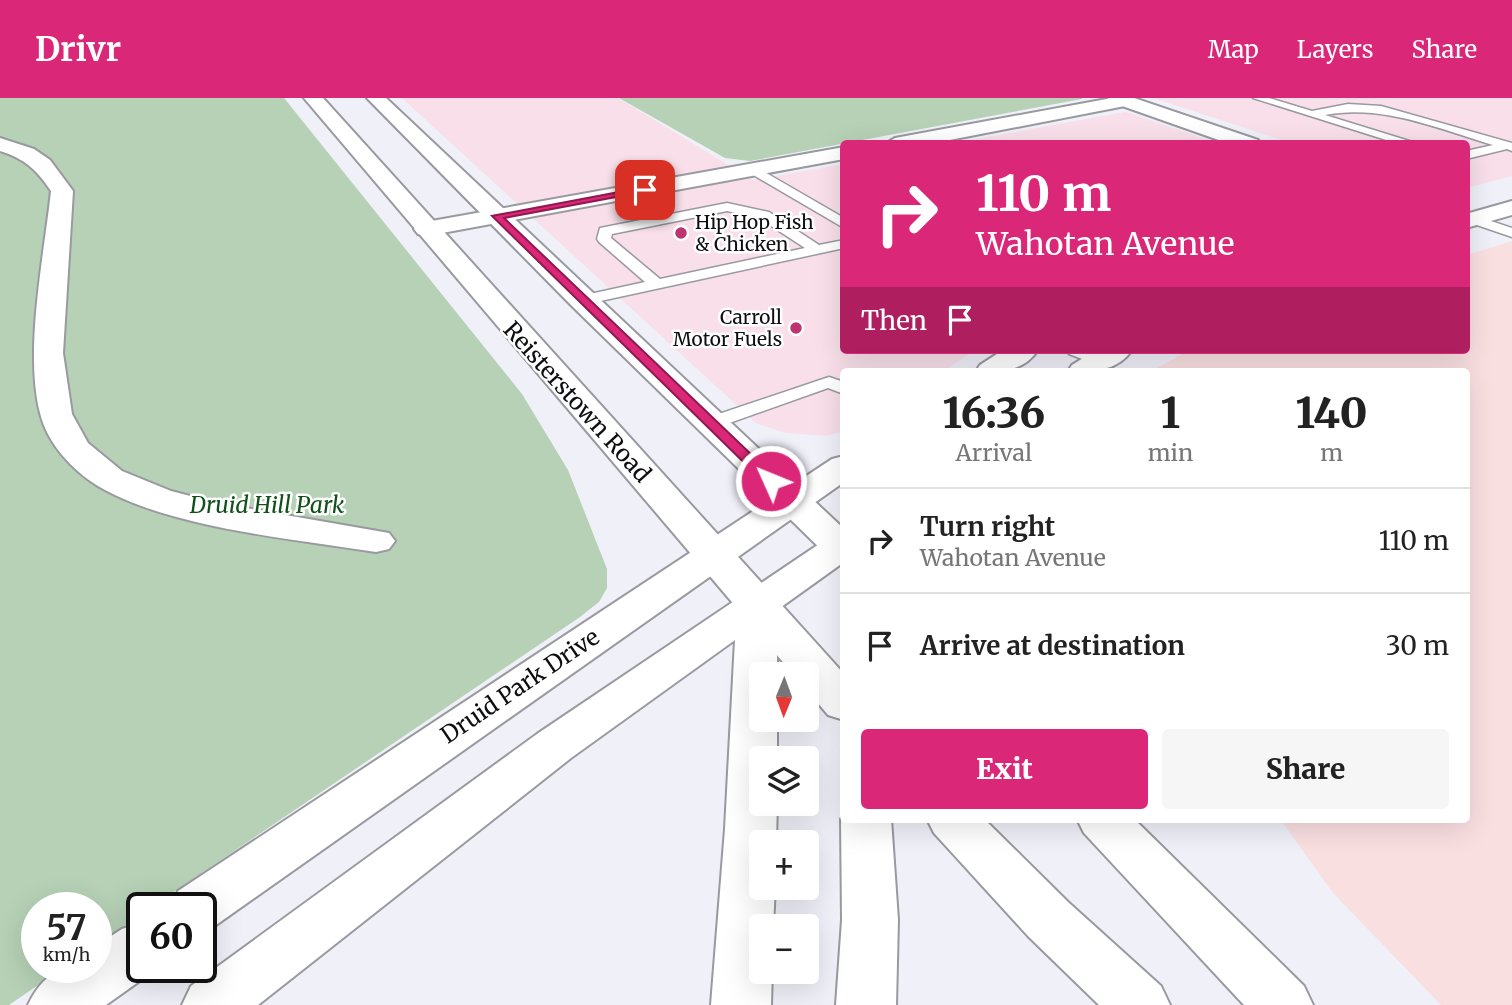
<!DOCTYPE html>
<html lang="en">
<head>
<meta charset="utf-8">
<style>
  :root { --surface:#fff; --page:#f6f6f6; --text:#222; --muted:#767676; --line:#e0e0e0; --accent:#db2777 }
  body { margin:0; font-family:Merriweather,serif; background:var(--page); color:var(--text); height:100vh; display:flex; flex-direction:column; font-size:26px; white-space:nowrap }
  * { box-sizing:border-box; margin:0 }
  p { font-size:23px; color:var(--muted) }
  .icon { flex:none; width:38px; height:38px; fill:none; stroke:currentColor; stroke-width:2; stroke-linecap:round; stroke-linejoin:round }
  .map { position:relative; flex:1; overflow:hidden }
  .side { position:absolute; left:840px; top:270px; width:630px; height:455px; display:flex; flex-direction:column; background:var(--surface); border-radius:7px; box-shadow:0 7px 28px #0002 }
  .side>* { flex:none }
  .banner { position:absolute; left:840px; top:42px; width:630px; height:214px; border-radius:7px; box-shadow:0 7px 28px #0002; background:#db2777; color:#fff; overflow:hidden }
  .needle { width:46px; rotate:181deg }
  .fabs { position:absolute; left:749px; top:564px; display:grid; gap:14px }
  .fabs a { display:grid; place-items:center; width:70px; height:70px; border-radius:7px; background:var(--surface); box-shadow:0 7px 28px #0002; font-size:35px }
  .speed { position:absolute; left:21px; top:794px; display:flex; gap:14px; font-size:35px; font-weight:700; text-align:center }
  .speed>* { display:grid; place-content:center; width:91px; height:91px; border-radius:50%; background:var(--surface); box-shadow:0 7px 28px #0002; line-height:1 }
  .speed small { font-size:18px; font-weight:400 }
  .speed .limit { border:4px solid #111; border-radius:10px; background:#fff; color:#111 }
  .pin { position:absolute; display:grid; place-items:center; width:60px; height:60px; color:#fff; margin:-30px; border-radius:14px; box-shadow:0 4px 10px #0006 }
  .me { position:absolute; width:77px; margin:-38px; rotate:314deg; stroke-linejoin:round; filter:drop-shadow(0 0 5px #0008) }
  .turn { display:flex; align-items:center; gap:24px; height:147px; padding:0 21px; font-size:32px }
  .turn .icon { width:91px; height:91px; stroke-width:2.5 }
  .turn b { display:block; font-size:49px; line-height:60px }
  .then { display:flex; align-items:center; height:66px; padding:0 21px; background:#0003; gap:14px; font-size:26px }
  .eta { display:flex; justify-content:space-evenly; align-items:center; height:119px; text-align:center }
  .eta b { font-size:42px; font-weight:800; line-height:49px }
  .button { display:flex; gap:14px; margin-top:auto; padding:14px 21px }
  .button a { flex:1; height:80px; border-radius:7px; background:var(--accent); color:#fff; font-size:28px; font-weight:800; line-height:80px; text-align:center }
  .button a+a { background:var(--page); color:var(--text) }
  ul { padding:0; list-style:none }
  li { display:flex; align-items:center; gap:21px; height:105px; padding:0 21px; border-top:2px solid var(--line) }
  li div { flex:1 }
  li b { display:block; font-size:26px }
  li em { font-style:normal }
  header { display:flex; align-items:center; gap:42px; box-sizing:border-box; height:98px; padding:0 35px; background:var(--accent); color:#fff }
  header strong { font-size:33px }
  nav { display:flex; gap:38px; margin-inline-start:auto; font-size:24px }
  .map>svg:first-child { display:block }
  .commercial { fill:#f8dfe9 }
  .industrial { fill:#fadfe1 }
  .green { fill:#b6d1b6 }
  .lines { fill:none; stroke-linecap:round; stroke-linejoin:round }
  .lane-casing { stroke:#9999a0; stroke-width:3 }
  .street-casing { stroke:#9999a0; stroke-width:4 }
  .secondary-casing { stroke:#9999a0; stroke-width:4 }
  .primary-casing { stroke:#9999a0; stroke-width:4 }
  .lane { fill:#fff; fill-rule:evenodd }
  .street { fill:#fff; fill-rule:evenodd }
  .secondary { fill:#fff; fill-rule:evenodd }
  .primary { fill:#fff; fill-rule:evenodd }
  .route { fill:#db2777; stroke:#8e194d; stroke-width:2 }
  .poi-dot { fill:#bc3471; stroke:#fff; stroke-width:2.5 }
  .labels { text-anchor:middle; stroke-width:5; stroke-linejoin:round; paint-order:stroke }
  .far-poi-label { font-size:19px; fill:#0d0e10; stroke:#fff; text-anchor:start }
  .street-label { font-size:23px; fill:#0d0e10; stroke:#fff }
  .park-label { font-size:23px; font-style:italic; fill:#114f1b; stroke:#fff }
</style>
</head>
<body>
<header>
<strong>Drivr</strong>
<nav><a>Map</a><a>Layers</a><a>Share</a></nav>
</header>
<div class="map">
<svg width="1512" height="907" viewBox="0 0 1512 907">
  <rect width="100%" height="100%" fill="#eff0f8"/>
  <path class="commercial" d="M402 0H618L753 82 843 66 844 252H975L944 273H844L843 333 827 338 786 335 756 325Z
    M1153 0H1512V78L1467 90 1466 46 1291 45Z
    M1126 14 1218 45H954L1125 14Z"/>
  <path class="industrial" d="M1512 143V907H1441L1333 795 1280 721H1466V273H1151L1190 252H1466L1467 157Z"/>
  <path class="green" d="M0 0H284L522 296 568 372 607 471V490L599 504 580 519 150 810H142V816L96 847V810H37V870H63L9 907H0Z
    M619 0H1082V1L750 63 725 60Z"/>
  <g class="lines">
    <g class="lane-casing">
      <path id="lane" d="M1253 0H1269L1312 13 1348 6 1381 8 1512 45V53L1507 51 1466 61V53L1493 47C1439 31 1383 6 1325 17L1419 46H1399Z
        M754 68 844 120V130L750 75 748 72Z
        M727 105 769 114 819 147 844 142V150L582 207 574 202 576 199 645 184 599 144 597 141 600 130ZM727 113 759 120 805 150 660 181 611 140 612 136Z
        M1473 117 1512 130V139L1468 124V118Z
        M1066 252H1090L1107 262 1098 267 1069 256Z
        M829 279 844 284V296L828 290 718 329 711 331 701 325 704 321Z"/>
    </g>
    <g class="street-casing">
      <path id="street" d="M1112 0H1132L1134 3 1125 8 929 46H885L895 40Z
        M0 40 34 51 50 62 73 93 63 255 72 316 88 345 122 373 171 393 217 405 389 435 395 443 389 451 376 454C294 441 169 430 98 388 72 372 47 345 40 315 24 253 44 158 51 93 36 71 25 61 0 53Z
        M844 49V61L426 138 418 136 414 131 418 126 426 124Z"/>
    </g>
    <g class="secondary-casing">
      <path id="secondary" d="M1108 0H1134L1258 42 1261 46H1230L1111 4Z
        M1512 103V117L1466 130V116Z
        M1003 252H1038C1022 275 1001 273 976 273L980 267Z
        M1096 252H1132C1116 275 1092 273 1068 273L1072 267Z
        M844 358V384L216 827 201 832V810H170L178 793 832 361Z
        M844 435V464L777 512V576H761V621H777V660H761V705H777L776 744H761V789H775L773 828H761V873H772L771 907H711L725 731 735 542 571 660 258 907H182L191 888 537 636 831 438Z
        M844 716V721H891L898 822 896 907H836L842 822 841 721Z
        M142 824V870H158L106 907H28C44 873 61 870 96 870V848L122 831Z"/>
    </g>
    <g class="primary-casing">
      <path id="primary" d="M304 0H323L844 576V622L828 617 807 592V576H793Z
        M367 0H386L844 431V463L830 460 572 208Z
        M927 721H984L1068 804 1161 888 1170 907H1099L1028 838 934 735Z
        M1077 721H1134L1304 888 1313 907H1244L1084 735Z"/>
    </g>
    <use href="#lane" class="lane"/>
    <use href="#street" class="street"/>
    <use href="#secondary" class="secondary"/>
    <use href="#primary" class="primary"/>
  </g>
  <path class="route" d="M645 89 649 92 648 93 504 120 776 380 778 383 776 386H766L492 118Z"/>
  <g class="poi-dot">
    <circle cx="681" cy="135" r="7"/>
    <circle cx="796" cy="230" r="7"/>
  </g>
  <g class="labels">
    <g class="far-poi-label">
      <text x="695" y="131">Hip Hop Fish<tspan x="695" dy="22">&amp; Chicken</tspan></text>
      <text x="782" y="226" text-anchor="end">Carroll<tspan x="782" dy="22">Motor Fuels</tspan></text>
    </g>
    <g class="street-label">
      <text transform="translate(577 304) rotate(48)" y="8">Reisterstown Road</text>
      <text transform="translate(520 588) rotate(-34)" y="8">Druid Park Drive</text>
    </g>
    <g class="park-label">
      <text x="267" y="415">Druid Hill Park</text>
    </g>
  </g>
</svg>
<div class="fabs">
<a><svg class="needle" viewBox="-14 -14 28 28"><path d="M0-13l5 13h-10z" fill="#e53935"/><path d="M0 13l5-13h-10z" fill="#767676"/></svg></a>
<a><svg class="icon" aria-label="layers" viewBox="0 0 24 24"><path d="M12 4l9 5-9 5-9-5zM3 14l9 5 9-5"/></svg></a>
<a>+</a>
<a>−</a>
</div>
<div class="speed"><div>57<small>km/h</small></div><div class="limit">60</div></div>
<div class="pin" style="left:645px;top:92px;background:#d93025"><svg class="icon" aria-label="arrive" viewBox="0 0 24 24"><path d="M6 21V4h12l-3 4 3 4H6"/></svg></div>
<svg class="me" style="left:771px;top:383px" viewBox="-20 -20 40 40"><circle r="17" fill="#db2777" stroke="#fff" stroke-width="3"/><path d="M0-11L8 9 0 5-8 9z" fill="#fff"/></svg>
<div class="banner">
<div class="turn"><svg class="icon" aria-label="right" viewBox="0 0 24 24"><path d="M7 20v-9h11M14 6l5 5-5 5"/></svg><div><b>110 m</b>Wahotan Avenue</div></div>
<div class="then">Then<svg class="icon" aria-label="arrive" viewBox="0 0 24 24"><path d="M6 21V4h12l-3 4 3 4H6"/></svg></div>
</div>
<section class="side">
<div class="eta">
<div><b>16:36</b><p>Arrival</p></div>
<div><b>1</b><p>min</p></div>
<div><b>140</b><p>m</p></div>
</div>
<ul>
<li><svg class="icon" aria-label="right" viewBox="0 0 24 24"><path d="M7 20v-9h11M14 6l5 5-5 5"/></svg><div><b>Turn right</b><p>Wahotan Avenue</p></div><em>110 m</em></li>
<li><svg class="icon" aria-label="arrive" viewBox="0 0 24 24"><path d="M6 21V4h12l-3 4 3 4H6"/></svg><div><b>Arrive at destination</b></div><em>30 m</em></li>
</ul>
<div class="button"><a>Exit</a><a>Share</a></div>
</section>
</div>
</body>
</html>
